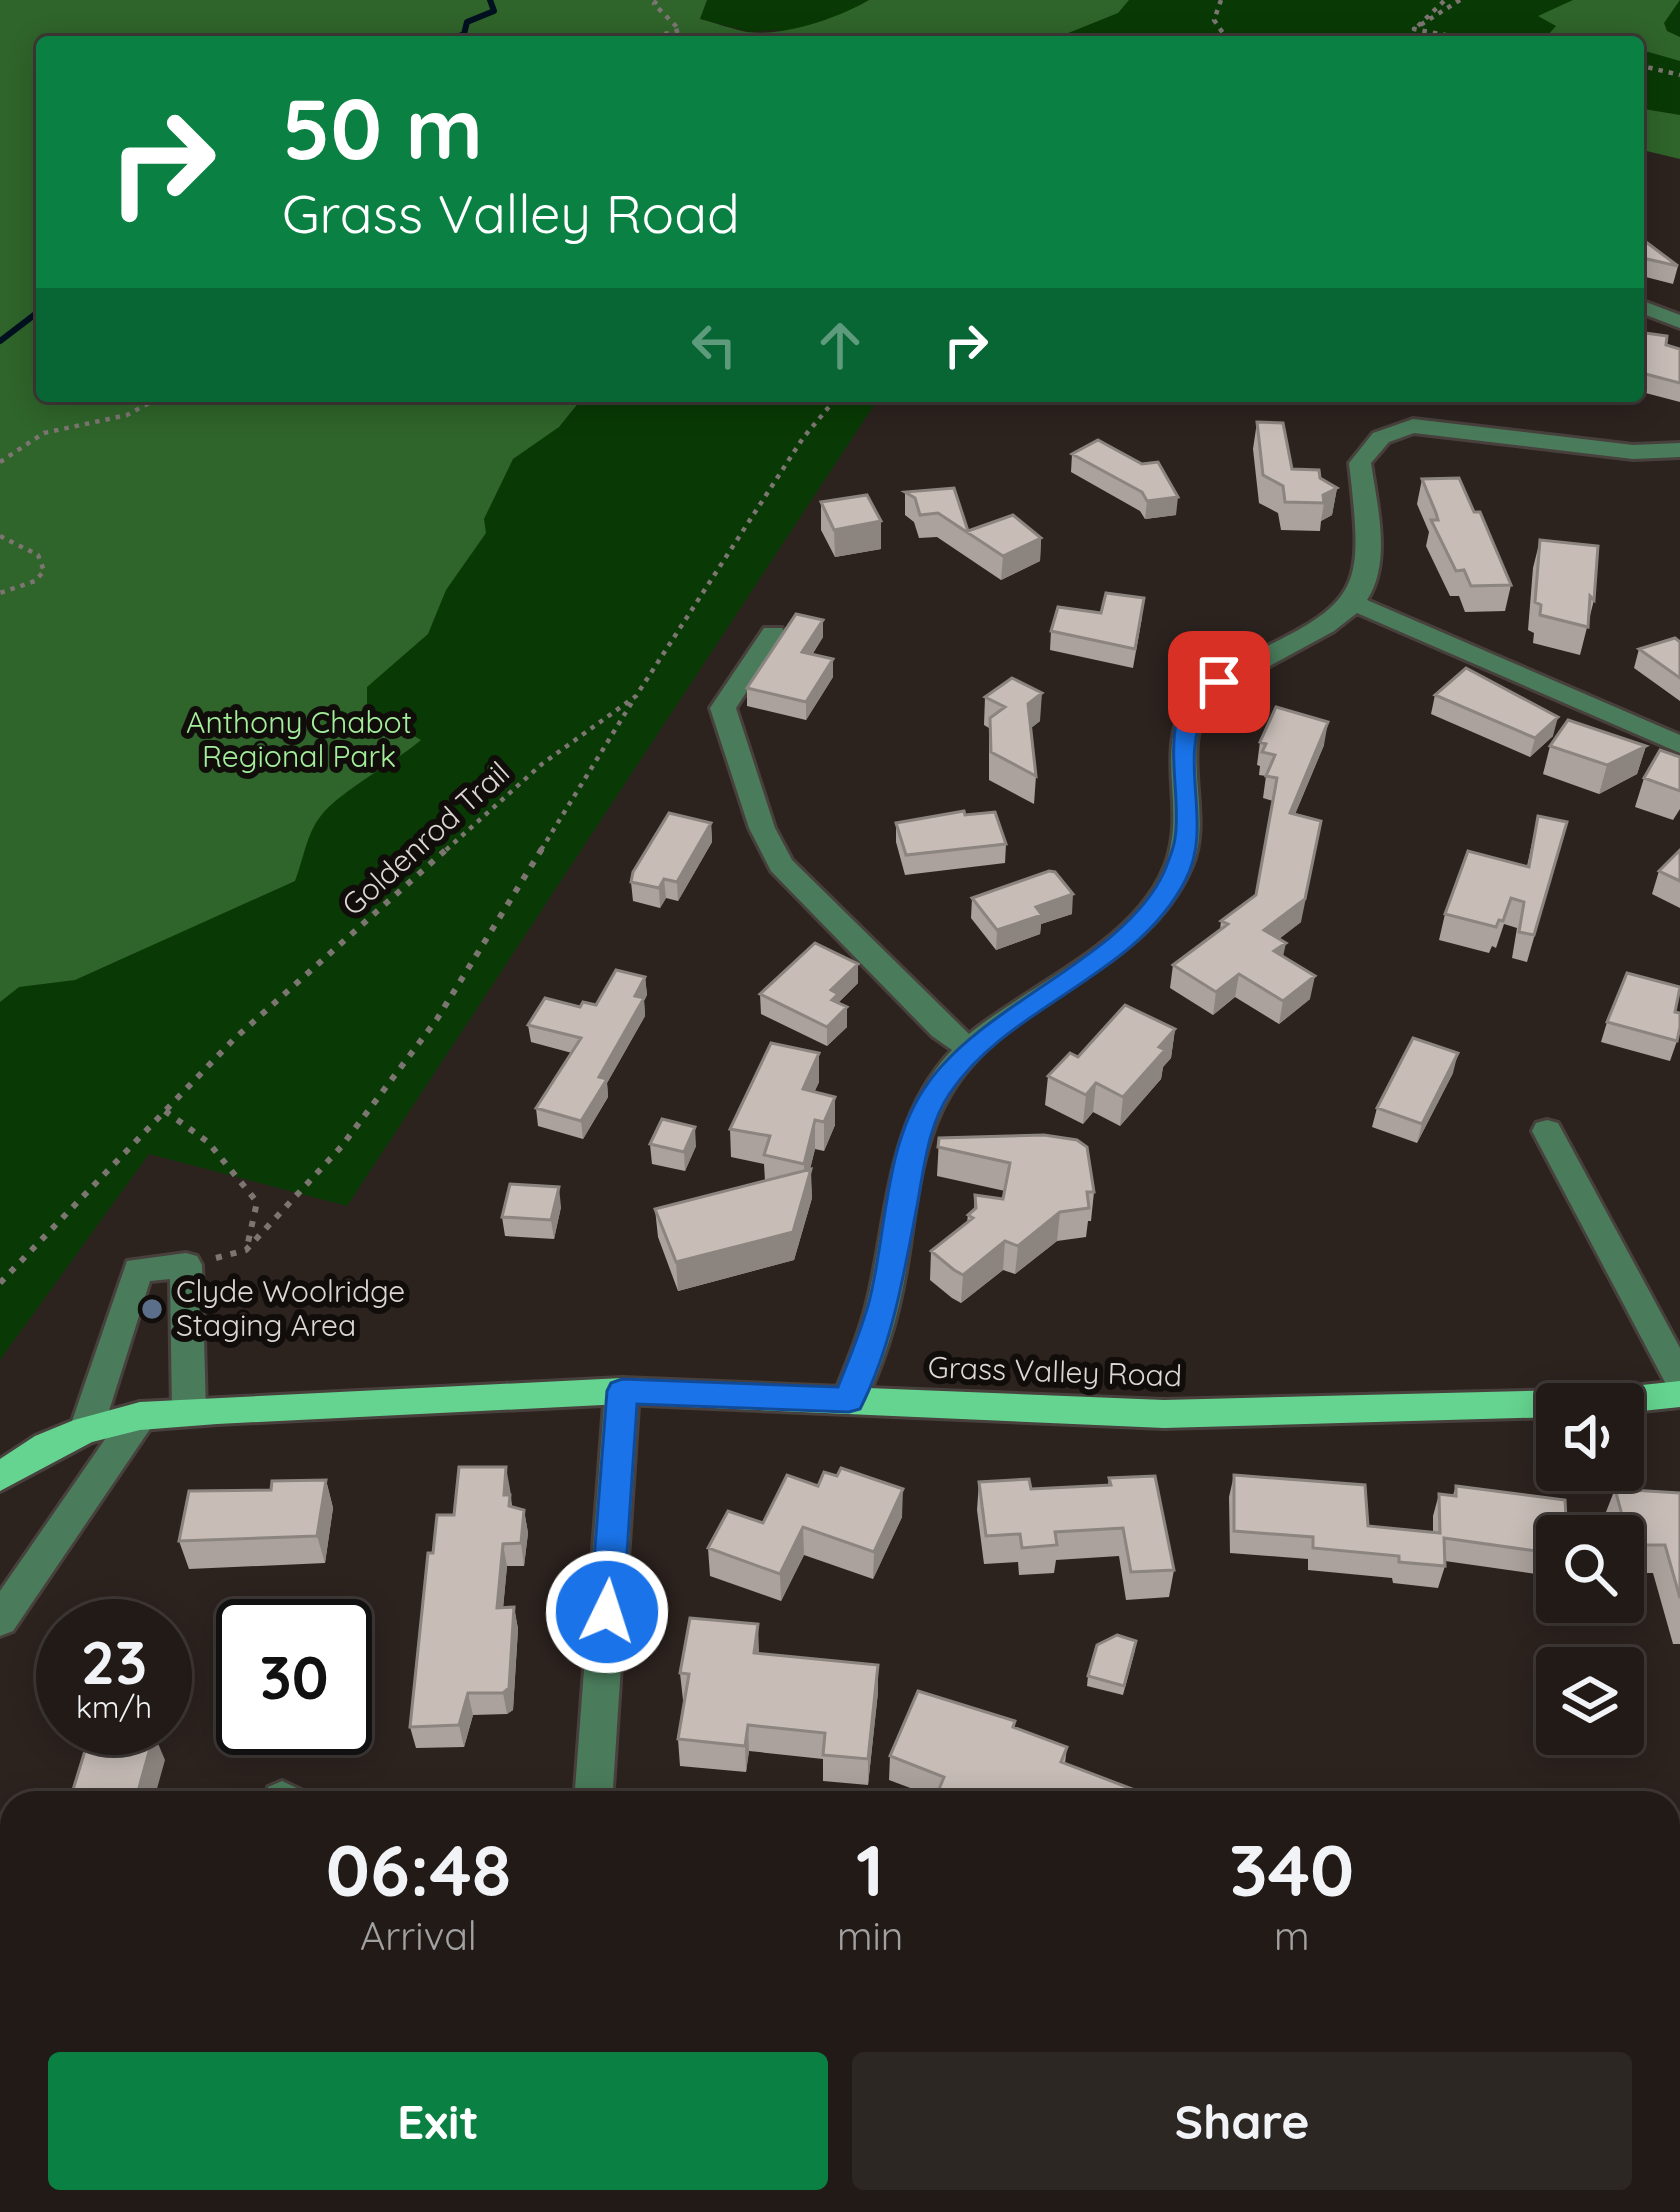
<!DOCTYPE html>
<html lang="en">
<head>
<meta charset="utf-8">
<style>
  :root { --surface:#211a17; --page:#2d2724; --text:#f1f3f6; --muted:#a2a1a1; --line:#3e3836; --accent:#0b8043 }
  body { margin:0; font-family:Quicksand,sans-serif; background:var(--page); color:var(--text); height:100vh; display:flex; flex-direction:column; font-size:45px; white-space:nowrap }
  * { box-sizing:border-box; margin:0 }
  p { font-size:39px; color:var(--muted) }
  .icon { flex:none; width:66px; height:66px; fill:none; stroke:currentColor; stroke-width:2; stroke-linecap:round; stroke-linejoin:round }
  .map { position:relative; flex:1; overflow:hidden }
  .side { position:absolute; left:0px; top:1791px; width:1680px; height:423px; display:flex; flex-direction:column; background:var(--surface); border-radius:36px 36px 0 0; box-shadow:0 6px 30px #0003,0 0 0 3px var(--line) }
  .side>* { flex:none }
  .top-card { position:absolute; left:36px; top:36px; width:1608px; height:366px; border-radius:12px; box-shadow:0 6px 30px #0003,0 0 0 3px var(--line); background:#0b8043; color:#fff; overflow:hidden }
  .fabs { position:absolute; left:1536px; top:1383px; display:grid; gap:24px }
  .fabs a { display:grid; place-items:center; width:108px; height:108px; border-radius:12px; background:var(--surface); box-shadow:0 6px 30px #0003,0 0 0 3px var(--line); font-size:60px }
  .speed { position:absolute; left:36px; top:1599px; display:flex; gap:24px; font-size:60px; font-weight:700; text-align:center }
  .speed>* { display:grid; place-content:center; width:156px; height:156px; border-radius:50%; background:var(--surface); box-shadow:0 6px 30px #0003,0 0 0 3px var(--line); line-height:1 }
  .speed small { font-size:30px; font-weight:400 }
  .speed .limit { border:6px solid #111; border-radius:18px; background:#fff; color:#111 }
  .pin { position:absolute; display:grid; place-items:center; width:102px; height:102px; color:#fff; margin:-51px; border-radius:24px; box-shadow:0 6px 18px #0006 }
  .me { position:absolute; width:132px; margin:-66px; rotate:4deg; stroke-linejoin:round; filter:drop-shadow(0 0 9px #0008) }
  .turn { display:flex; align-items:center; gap:42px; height:252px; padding:0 48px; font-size:54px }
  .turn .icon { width:156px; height:156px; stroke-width:2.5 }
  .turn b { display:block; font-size:84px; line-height:102px }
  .lanes { display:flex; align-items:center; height:114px; padding:0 48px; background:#0003; justify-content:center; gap:60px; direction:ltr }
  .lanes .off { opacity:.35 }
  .eta { display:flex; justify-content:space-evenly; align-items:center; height:204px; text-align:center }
  .eta b { font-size:72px; font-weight:700; line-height:84px }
  .primary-button { display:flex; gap:24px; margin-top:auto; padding:24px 48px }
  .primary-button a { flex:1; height:138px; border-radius:12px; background:var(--accent); color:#fff; font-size:48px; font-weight:700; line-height:138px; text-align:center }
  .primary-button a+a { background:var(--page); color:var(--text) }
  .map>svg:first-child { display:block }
  .green { fill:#093a05 }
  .forest { fill:#2f642a }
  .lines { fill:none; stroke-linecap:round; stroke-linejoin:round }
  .stream { stroke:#001120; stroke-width:6 }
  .minor-casing { stroke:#48403c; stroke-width:6 }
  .major-casing { stroke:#48403c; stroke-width:6 }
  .path-far1 { stroke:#7d7572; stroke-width:4.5; stroke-dasharray:4.5 6; stroke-linecap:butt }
  .path { stroke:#7d7572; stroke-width:6; stroke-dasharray:6 9; stroke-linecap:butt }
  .minor { fill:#4a7c5b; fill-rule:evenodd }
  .major { fill:#65d490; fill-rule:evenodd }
  .wall { fill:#aba29d }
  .shaded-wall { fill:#8b847f }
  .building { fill:#c7bcb6; stroke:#8b847f; stroke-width:3 }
  .route { fill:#1a73e8; stroke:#114b97; stroke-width:3 }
  .service-dot { fill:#5c6f8a; stroke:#110d0b; stroke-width:4.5 }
  .labels { text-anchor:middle; stroke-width:12; stroke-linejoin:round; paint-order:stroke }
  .park-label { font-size:30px; fill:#a4ef9b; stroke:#110d0b }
  .street-label { font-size:30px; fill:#ddd6d4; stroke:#110d0b }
  .poi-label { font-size:30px; fill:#ddd6d4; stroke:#110d0b; text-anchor:start }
</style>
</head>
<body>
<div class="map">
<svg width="1680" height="2212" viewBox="0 0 1680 2212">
  <rect width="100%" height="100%" fill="#2c231f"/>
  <path class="green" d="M707 0H869L860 5 880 0H1680V133L1638 128V42H786L779 30 750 32 700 19Z
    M275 396H880L347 1206 149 1154 0 1360V587Z"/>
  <path class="forest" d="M0 0H707L700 19C715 23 732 29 747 32 784 37 838 18 869 0H1129L1118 13 1046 42H42V396H584L559 427 513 459 484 519 486 533 446 590 428 634 367 687V709L421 740C394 763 338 792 320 817 307 833 303 861 295 881L75 980 19 987 0 1002Z
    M1573 0H1680L1664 23 1667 31 1680 37V61L1638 49V42H1532L1525 38 1547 36 1556 26 1538 16Z
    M1638 108 1680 115V159L1638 149Z"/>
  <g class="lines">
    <path class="stream" d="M445 42 464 34 467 22 494 11 490 0
      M0 341 42 309"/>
    <g class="minor-casing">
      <path id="minor" d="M1638 299 1680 315V328L1638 312Z
        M1413 419 1633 445 1680 443V457L1633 459 1414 433 1389 442 1371 463C1377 505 1392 562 1367 600L1680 735V753L1357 613 1334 631 1222 692C1171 736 1216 811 1192 866 1145 977 1008 996 950 1095 919 1147 916 1213 906 1271 898 1318 883 1367 861 1410L849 1413 837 1410 832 1400C846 1365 861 1331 869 1294 888 1210 889 1116 952 1050L932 1036 771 871 749 828 710 708 764 628H782L785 633 736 708 775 828 792 860 969 1034C1033 981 1156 934 1171 844 1180 796 1158 746 1186 701 1199 680 1222 669 1243 658 1362 601 1364 593 1349 463L1373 433Z
        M1547 1120 1558 1123 1680 1348V1392L1668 1388 1532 1131 1536 1123Z
        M186 1253 197 1256 202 1265 206 1412 201 1422 189 1426 177 1422 172 1412 170 1279 150 1281 103 1430 98 1440 86 1444 74 1440 69 1430 127 1261Z
        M622 1378 634 1382 639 1391 612 1803H574L605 1391 610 1382Z
        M140 1402 152 1406 157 1416 152 1426 13 1631 0 1636V1591L128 1406Z
        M282 1781 303 1791 308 1803H265L268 1787Z
        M1668 2188 1680 2192V2212H1629L1624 2202H1668Z
        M548 2202H592L591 2212H547Z
        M1241 2202H1285L1282 2212H1238Z"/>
    </g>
    <g class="major-casing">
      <path id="major" d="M622 1378 1164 1400 1604 1389 1680 1381V1407L1623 1413V1404H1557V1417L1164 1428 622 1404 217 1424 140 1430 92 1442 0 1491V1459L35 1436 74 1420 140 1402Z"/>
    </g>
    <path class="path-far1" d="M1221 0 1214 20 1229 42
      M1460 0 1414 29 1482 42
      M1418 26 1445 0
      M634 42 680 30 654 4 657 0
      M1638 65 1680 75
      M0 462 44 433 127 415 162 396
      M0 536 38 555 44 571 35 581 0 593
      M446 850 542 764 636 696 803 438 838 396
      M541 850 634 699"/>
    <path class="path" d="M165 1111 208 1142 257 1202 247 1247
      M216 1258 246 1250 341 1147 437 1019 543 847
      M0 1283 234 1039 449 847"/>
    <use href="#minor" class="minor"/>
    <use href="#major" class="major"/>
  </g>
  <path class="wall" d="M1638 236 1678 266 1673 284 1638 275Z
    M1638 332 1680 349V402L1638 391Z
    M1257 422 1292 469 1320 478 1337 488 1332 515 1321 521 1320 531 1281 530 1278 513 1259 503 1253 449Z
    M1098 440 1176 515 1145 519 1140 511 1071 472 1072 454Z
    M1422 479 1474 512 1511 585 1505 611 1465 612 1459 596H1450L1426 546 1429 532 1417 504Z
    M905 492 968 531 1041 538 1040 561 1001 580 937 537 919 538 914 522 905 515Z
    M821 502 881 549 835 557 821 530Z
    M1540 540 1594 600 1580 655 1533 643 1534 633 1528 630 1533 568Z
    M1101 613 1142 617 1133 668 1050 650 1051 631Z
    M823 620V637L812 655 833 677 806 720 747 706V688Z
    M1680 642V701L1634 668 1639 649Z
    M1435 695 1553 736 1530 757 1431 714Z
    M985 697 1040 721 1031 728 1036 776 1034 804 989 780V728L984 725Z
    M1260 742 1324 745 1295 814 1301 922 1279 939 1283 957 1310 999 1279 1024 1235 997 1213 1015 1170 988 1173 965 1220 930 1221 921 1256 895 1273 801 1263 798 1266 776 1259 775 1260 766 1257 765Z
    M1550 746H1646L1637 774 1599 794 1543 774Z
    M1680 757V809L1673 820 1635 807 1644 778Z
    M965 815 1006 844 1005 863 905 875 896 842V823Z
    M1538 816 1567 822 1527 962 1512 958 1517 928 1504 924 1496 948 1492 946 1489 953 1439 940 1445 914 1527 866Z
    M711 823 712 842 678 901 666 898 660 908 633 901 631 882Z
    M1680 850V908L1652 894 1659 871Z
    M972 898 1072 914 1041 924 1040 934 996 950 971 918Z
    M645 977 647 995 644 1000 645 1016 607 1083 608 1097 583 1139 538 1126 536 1108 572 1053 531 1042 528 1025 596 1005Z
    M858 983 838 1003 847 1007V1027L827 1046 761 1014 760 994Z
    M1675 1012 1677 1041 1670 1061 1601 1042 1607 1022Z
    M1175 1029 1171 1058 1163 1067 1161 1079 1120 1126 1093 1112 1083 1124 1045 1105 1048 1076 1078 1057Z
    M819 1053V1082L814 1092 835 1125 824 1151 815 1149 810 1169 812 1198 794 1260 678 1291 658 1237 655 1209 765 1181 764 1164 731 1157 730 1129Z
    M1453 1073 1417 1143 1372 1127 1377 1108Z
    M939 1138 1094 1192 1091 1221H1088L1086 1237 1057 1241 1015 1274 1003 1270 961 1303 952 1298 930 1280 931 1251 967 1222 968 1215 974 1210 975 1195 1003 1199 1005 1191 937 1176Z
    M650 1144 696 1146 685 1171 652 1164Z
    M561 1207 554 1239 505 1236 502 1217Z
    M1234 1475 1368 1526 1433 1532V1516L1439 1494 1453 1495 1456 1486 1557 1536V1577L1445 1561V1566L1438 1588 1393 1583 1392 1578 1308 1570V1559L1230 1553 1229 1497Z
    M1109 1478 1174 1570 1169 1597 1126 1600 1119 1556 1056 1560 1054 1573 1019 1575 1018 1562 984 1564 977 1510 979 1482 1031 1489 1108 1485Z
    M326 1480 333 1508 325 1563 189 1569 179 1541 271 1490Z
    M510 1489 512 1506 524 1510 528 1533 524 1566H507L503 1608 514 1607 518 1629 513 1710 507 1714 473 1715 464 1747 416 1748 410 1727 454 1515Z
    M1615 1489 1680 1493V1644H1673L1653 1573H1623V1536H1609L1604 1517Z
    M902 1517 873 1579 804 1555 781 1601 710 1576 708 1548 763 1523Z
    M316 1610 321 1626H243V1679L224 1680 217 1662 225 1617Z
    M1135 1650 1123 1695 1087 1686 1088 1676Z
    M759 1653 878 1692 868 1785 823 1781V1759L749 1751 746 1772 680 1766 678 1739 685 1700H683L680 1673Z
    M1015 1721V1727L1067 1747 1065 1763 1169 1803H936L937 1798 889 1780 890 1756Z
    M1668 2012 1680 2016V2120L1676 2119 1678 2099 1668 2096Z
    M1355 2202H1444L1443 2212H1354Z"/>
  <path class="shaded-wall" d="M1337 488 1332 515 1321 521 1324 503 1323 495Z
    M1178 497 1176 515 1145 519 1147 501Z
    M881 521V549L835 557 834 530Z
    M1041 538 1040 561 1001 580 1003 556Z
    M823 620V637L802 670V652Z
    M833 659V677L806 720V702Z
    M1042 693 1040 721 1026 732 1028 704Z
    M1558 717 1553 736 1530 757 1535 738Z
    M1328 722 1324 745 1286 836 1290 813Z
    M1646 746 1637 774 1599 794 1607 765Z
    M711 823 712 842 678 901 677 882Z
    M1317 844 1301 922 1260 953 1264 930Z
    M664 879 666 898 660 908 659 888Z
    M1073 894 1072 914 1041 924 1040 934 996 950 997 930 1036 907Z
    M1286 943 1281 966 1274 951Z
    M858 964V983L838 1003 832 1020 831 990Z
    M1239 974 1235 997 1213 1015 1216 992Z
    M1315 976 1310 999 1279 1024 1283 1001Z
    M645 977 647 995 644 1000 645 1016 607 1083 608 1097 583 1139 581 1121 635 996Z
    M847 1007V1027L827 1046V1027Z
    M1175 1029 1171 1058 1163 1067 1161 1079 1120 1126 1123 1097 1159 1047Z
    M819 1053V1082L803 1118V1089Z
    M1458 1053 1453 1073 1417 1143 1422 1124Z
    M1096 1083 1093 1112 1083 1124 1086 1095Z
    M835 1097V1125L824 1151V1122Z
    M815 1120V1149L805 1190 811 1169 812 1198 794 1260 678 1291 676 1262 805 1192 804 1164Z
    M695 1127 696 1146 685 1171 684 1152Z
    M559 1187 561 1207 554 1239 551 1220Z
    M1060 1212 1057 1241 1015 1274 1018 1246Z
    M1005 1241 1003 1270 961 1303 963 1275Z
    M506 1467 510 1489 508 1517 504 1495Z
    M326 1480 333 1508 325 1563 317 1536Z
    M903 1489 902 1517 873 1579 874 1552Z
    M524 1510 528 1533 524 1566 521 1543Z
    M803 1527 804 1555 781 1601 780 1574Z
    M503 1544 507 1566 501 1630 497 1608Z
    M514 1607 518 1629 513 1710 507 1714 503 1693Z
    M758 1624 759 1651 755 1680 754 1653Z
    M878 1665V1692L868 1785V1759Z
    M468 1693 473 1715 464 1747 459 1725Z
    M748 1725 749 1751 746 1772 745 1746Z
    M154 1734 165 1760 153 1803H135Z
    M104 2202H121L119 2212H103Z
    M232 2202H243L247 2212H227Z
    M459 2202H468L467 2212H457Z"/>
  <path class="building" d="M1638 236 1678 266 1638 257Z
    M1638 332 1667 336 1666 345 1680 349V383L1638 372Z
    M1257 422 1283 423 1292 469 1319 470 1320 478 1337 488 1323 495 1324 503 1285 502 1283 486 1263 475Z
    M1098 440 1142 464 1158 462 1178 497 1147 501 1142 492 1072 454Z
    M1459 478 1474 512H1480L1511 585 1471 586 1464 570 1456 571 1431 520H1438L1436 513 1422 479Z
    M954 488 968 531 1013 515 1041 538 1003 556 938 513 920 515 915 498 905 492Z
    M867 495 881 521 834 530 821 502Z
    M1540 540 1598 546 1594 600 1590 596 1588 627 1540 615 1541 605 1535 602Z
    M1106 593 1144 598 1135 649 1051 631 1058 607 1101 613Z
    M796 614 823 620 802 652 833 659 806 702 747 688Z
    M1675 638 1680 642V678L1639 649Z
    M1466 668 1558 717 1535 738 1435 695Z
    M1012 678 1042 693 1028 704 1036 776 991 752 990 718 1005 707 985 697Z
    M1276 707 1328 722 1290 813 1321 821 1305 899 1264 930 1286 943 1274 951 1315 976 1283 1001 1239 974 1216 992 1173 965 1228 924 1221 921 1256 895 1277 778 1266 776 1275 755 1262 752 1266 744 1260 742Z
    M1568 720 1646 746 1607 765 1550 746Z
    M1660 750 1680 757V791L1644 778Z
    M964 811 965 815 995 812 1006 844 906 855 896 823Z
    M669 813 711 823 677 882 664 879 659 888 631 882 633 872Z
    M1538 816 1567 822 1534 935 1519 932 1524 902 1511 898 1503 921 1499 920 1496 927 1445 914 1468 851 1529 867Z
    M1680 850V881L1659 871Z
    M1049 871 1055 872 1073 894 1036 907 1042 915 997 930 972 898Z
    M815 943 858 964 831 990 838 994 832 1000 847 1007 827 1027 760 994Z
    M616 970 645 977 635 996 644 998 599 1077 607 1079 581 1121 536 1108 581 1038 528 1025 545 998 580 1007 583 1002 596 1005Z
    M1627 973 1680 987 1675 1012 1680 1013V1027L1677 1041 1607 1022Z
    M1125 1005 1175 1029 1159 1047 1165 1050 1123 1097 1096 1083 1086 1095 1048 1076 1070 1053 1078 1057Z
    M1413 1038 1458 1053 1422 1124 1377 1108Z
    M771 1043 819 1053 803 1089 835 1097 824 1122 815 1120 804 1164 764 1155 770 1136 730 1129Z
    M662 1119 695 1127 684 1152 650 1144Z
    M1044 1135 1077 1140 1087 1147 1094 1192H1087L1089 1208 1060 1212 1018 1246 1005 1241 963 1275 954 1270 931 1251 973 1218 968 1215 976 1208 975 1195 1003 1199 1010 1163 938 1147 939 1138Z
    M811 1169 793 1232 676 1262 655 1209Z
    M510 1184 559 1187 551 1220 502 1217Z
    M459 1467H506L504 1495H510L509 1506 524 1510 521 1543 503 1544 497 1608 514 1607 509 1688 503 1693H468L459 1725 410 1727 428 1553H433L437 1515H454Z
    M841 1468 903 1489 874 1552 803 1527 780 1574 708 1548 728 1511 763 1523 787 1475 818 1486 824 1472 837 1476Z
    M1234 1475 1365 1485 1368 1526 1440 1533 1439 1494 1456 1496V1486L1565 1500 1567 1536H1557V1554L1444 1538 1445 1566 1399 1562V1556L1313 1548V1537L1234 1531Z
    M1155 1476 1174 1570 1131 1572 1123 1528 1055 1532 1057 1545 1022 1548 1020 1534 986 1536 979 1482 1029 1479 1031 1489 1111 1485 1109 1478Z
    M326 1480 317 1536 179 1541 189 1491 271 1490 272 1481Z
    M1615 1489 1680 1493V1598L1665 1545H1630Z
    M316 1610 314 1626H243V1661L217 1662 225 1617Z
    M690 1618 758 1624 754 1653 878 1665 868 1759 823 1755 825 1733 748 1725 745 1746 678 1739 689 1674 680 1673Z
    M1117 1635 1136 1641 1124 1686 1088 1676 1097 1645Z
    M918 1691 1015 1721 1013 1727 1067 1747 1061 1762 1169 1803H962L937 1794 944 1777 890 1756Z
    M91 1731 154 1734 135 1802 143 1803H69Z
    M1668 2012 1680 2016V2074L1668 2070Z
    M12 2109V2202H104L103 2212H0V2110Z
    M145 2202H232L227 2212H140Z
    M325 2202H459L457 2212H321Z
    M662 2202H780L779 2212H661Z
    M1083 2202H1161L1158 2212H1080Z
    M1361 2202H1444L1443 2212H1359Z"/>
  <path class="route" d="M1219 675 1231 682C1223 691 1211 699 1206 708 1177 761 1214 824 1186 879 1138 976 1009 1005 950 1093 928 1125 924 1168 917 1206 904 1274 892 1346 860 1409L849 1412 637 1404 623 1612 618 1622 607 1626 595 1622 590 1612 607 1391 611 1383 622 1379 838 1387C849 1359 861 1331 869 1302 887 1232 884 1143 928 1083 985 1002 1126 957 1164 872 1168 862 1174 848 1175 838 1184 788 1148 696 1219 675Z"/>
  <circle class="service-dot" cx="152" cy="1309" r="12"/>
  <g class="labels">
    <g class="park-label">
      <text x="299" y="733">Anthony Chabot<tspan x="299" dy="34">Regional Park</tspan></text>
    </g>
    <g class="street-label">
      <text transform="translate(426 839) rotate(-42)" y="10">Goldenrod Trail</text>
      <text transform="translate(1055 1372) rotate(2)" y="10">Grass Valley Road</text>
    </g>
    <g class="poi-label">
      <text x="176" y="1302">Clyde Woolridge<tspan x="176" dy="34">Staging Area</tspan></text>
    </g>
  </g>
</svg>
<div class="fabs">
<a><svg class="icon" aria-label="sound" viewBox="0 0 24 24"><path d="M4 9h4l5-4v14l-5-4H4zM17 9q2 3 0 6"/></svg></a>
<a><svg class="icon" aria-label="search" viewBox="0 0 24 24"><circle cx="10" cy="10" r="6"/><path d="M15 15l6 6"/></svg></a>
<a><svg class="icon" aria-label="layers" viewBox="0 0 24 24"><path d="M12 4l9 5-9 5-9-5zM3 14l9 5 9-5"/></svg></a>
</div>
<div class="speed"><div>23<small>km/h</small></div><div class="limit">30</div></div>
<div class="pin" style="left:1219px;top:682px;background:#d93025"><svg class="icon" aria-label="arrive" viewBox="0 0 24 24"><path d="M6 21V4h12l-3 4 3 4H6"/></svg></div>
<svg class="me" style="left:607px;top:1612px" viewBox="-20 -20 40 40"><circle r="17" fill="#1a73e8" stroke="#fff" stroke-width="3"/><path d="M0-11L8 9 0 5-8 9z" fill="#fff"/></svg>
<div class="top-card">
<div class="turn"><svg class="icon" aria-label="right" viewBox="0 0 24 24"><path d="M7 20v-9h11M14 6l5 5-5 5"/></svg><div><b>50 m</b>Grass Valley Road</div></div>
<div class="lanes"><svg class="icon off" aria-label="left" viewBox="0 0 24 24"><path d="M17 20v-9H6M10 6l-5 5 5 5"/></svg><svg class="icon off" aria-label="ahead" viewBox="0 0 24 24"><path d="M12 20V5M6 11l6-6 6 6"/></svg><svg class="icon" aria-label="right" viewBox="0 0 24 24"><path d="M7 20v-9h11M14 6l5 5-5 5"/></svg></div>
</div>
<section class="side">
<div class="eta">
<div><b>06:48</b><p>Arrival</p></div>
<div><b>1</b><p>min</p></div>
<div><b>340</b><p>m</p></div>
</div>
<div class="primary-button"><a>Exit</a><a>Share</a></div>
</section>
</div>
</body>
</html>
